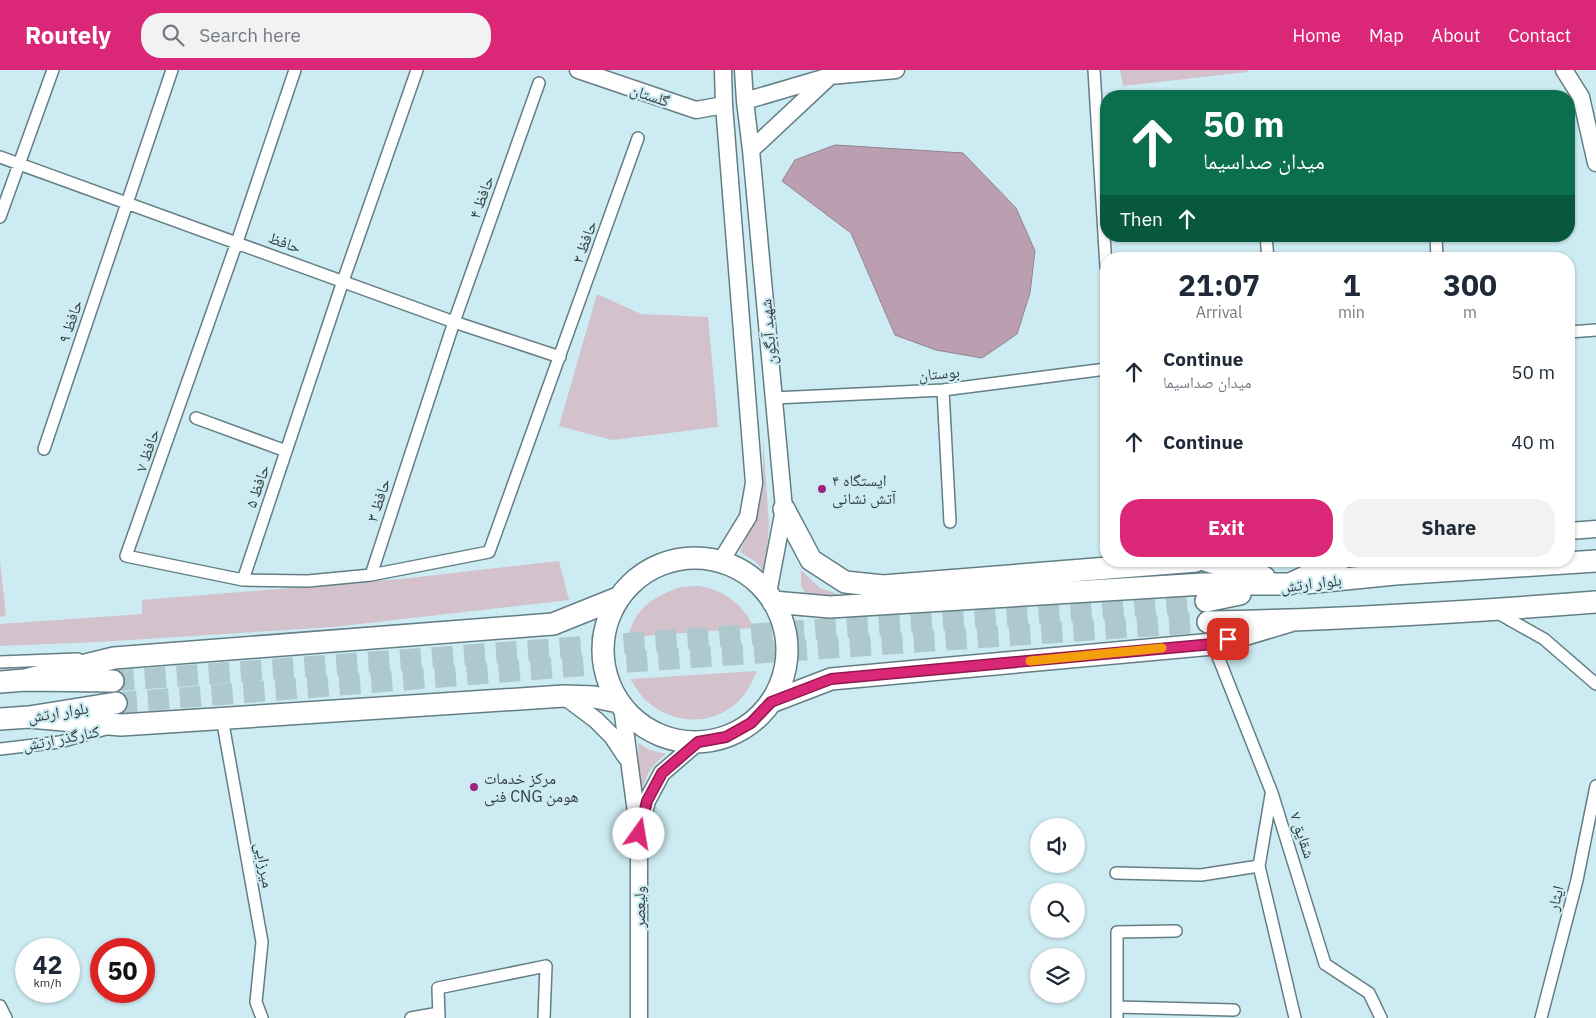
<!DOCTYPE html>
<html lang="en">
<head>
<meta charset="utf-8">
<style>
  :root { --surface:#fff; --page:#f2f2f3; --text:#1f2937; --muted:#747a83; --accent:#db2777 }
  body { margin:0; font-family:"IBM Plex Sans","Noto Naskh Arabic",sans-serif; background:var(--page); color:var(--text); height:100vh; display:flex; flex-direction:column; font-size:19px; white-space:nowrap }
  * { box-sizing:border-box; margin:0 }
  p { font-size:16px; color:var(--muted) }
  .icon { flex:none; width:28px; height:28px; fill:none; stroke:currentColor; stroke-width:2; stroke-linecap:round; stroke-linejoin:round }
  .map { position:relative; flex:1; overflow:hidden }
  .panel { position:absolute; left:1100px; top:182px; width:475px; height:315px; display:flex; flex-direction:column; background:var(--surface); border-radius:20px; box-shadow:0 1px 4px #0004 }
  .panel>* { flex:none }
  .banner { position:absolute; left:1100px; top:20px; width:475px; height:152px; border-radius:20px; box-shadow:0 1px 4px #0004; background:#0b6e4f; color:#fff; overflow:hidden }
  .controls { position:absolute; left:1030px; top:748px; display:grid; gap:10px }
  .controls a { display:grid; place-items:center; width:55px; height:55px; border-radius:50%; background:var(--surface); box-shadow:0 1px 4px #0004; font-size:25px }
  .speed { position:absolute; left:15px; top:868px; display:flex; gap:10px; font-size:25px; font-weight:700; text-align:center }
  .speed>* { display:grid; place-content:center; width:65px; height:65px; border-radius:50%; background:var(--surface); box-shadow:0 1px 4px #0004; line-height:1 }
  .speed small { font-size:12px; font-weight:400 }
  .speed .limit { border:8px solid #d22; background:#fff; color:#111 }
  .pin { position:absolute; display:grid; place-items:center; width:42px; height:42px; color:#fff; margin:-21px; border-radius:10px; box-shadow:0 2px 8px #0006 }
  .me { position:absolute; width:55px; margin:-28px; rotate:13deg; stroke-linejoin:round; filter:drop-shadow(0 0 4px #0008) }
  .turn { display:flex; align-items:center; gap:18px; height:105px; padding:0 20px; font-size:22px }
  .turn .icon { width:65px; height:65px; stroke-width:2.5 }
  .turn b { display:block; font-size:35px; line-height:42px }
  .then { display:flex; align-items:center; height:48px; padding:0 20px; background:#0003; gap:10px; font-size:19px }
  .eta { display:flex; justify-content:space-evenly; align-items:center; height:85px; text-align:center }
  .eta b { font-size:30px; font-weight:700; line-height:35px }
  .cta { display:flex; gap:10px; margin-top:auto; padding:10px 20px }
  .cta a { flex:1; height:58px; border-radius:20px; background:var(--accent); color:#fff; font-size:20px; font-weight:700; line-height:58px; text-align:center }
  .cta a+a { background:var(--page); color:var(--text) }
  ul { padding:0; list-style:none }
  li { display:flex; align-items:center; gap:15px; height:70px; padding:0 20px }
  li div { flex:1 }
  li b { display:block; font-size:19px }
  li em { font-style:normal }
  header { display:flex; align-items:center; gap:30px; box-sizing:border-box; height:70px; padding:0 25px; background:var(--accent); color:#fff }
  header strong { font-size:24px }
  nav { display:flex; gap:28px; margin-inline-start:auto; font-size:18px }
  .search { width:350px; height:45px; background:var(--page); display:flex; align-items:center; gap:12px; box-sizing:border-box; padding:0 18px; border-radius:20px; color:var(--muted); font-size:19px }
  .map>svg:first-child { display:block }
  .green { fill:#d3c1cc }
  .water { fill:#bb9fb1; stroke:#92828f }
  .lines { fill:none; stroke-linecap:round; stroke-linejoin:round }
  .highway-tunnel { stroke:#aec8ce; stroke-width:21; stroke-dasharray:21 11; stroke-linecap:butt }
  .street-casing { stroke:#637e85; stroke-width:14 }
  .secondary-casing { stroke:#637e85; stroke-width:19 }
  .highway-casing { stroke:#637e85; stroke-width:24 }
  .street { stroke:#fff; stroke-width:11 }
  .secondary { stroke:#fff; stroke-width:16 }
  .highway { stroke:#fff; stroke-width:21 }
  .route-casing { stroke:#8e194d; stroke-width:12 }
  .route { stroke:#db2777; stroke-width:9 }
  .slow { stroke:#f59e0b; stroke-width:9 }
  .poi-dot { fill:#9a247f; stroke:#cdebf2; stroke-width:2 }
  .labels { text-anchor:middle; stroke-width:4.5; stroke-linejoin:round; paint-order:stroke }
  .street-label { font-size:16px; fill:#323e40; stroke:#cdebf2 }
  .poi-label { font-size:16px; fill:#323e40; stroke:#cdebf2; text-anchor:start }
</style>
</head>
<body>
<header>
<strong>Routely</strong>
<div class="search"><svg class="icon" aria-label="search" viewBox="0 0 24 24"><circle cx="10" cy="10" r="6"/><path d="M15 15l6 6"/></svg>Search here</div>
<nav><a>Home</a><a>Map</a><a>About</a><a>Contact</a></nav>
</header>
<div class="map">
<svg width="1596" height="948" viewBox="0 0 1596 948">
  <rect width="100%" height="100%" fill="#cdebf2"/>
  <path class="green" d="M1120 0H1247L1248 2 1123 16Z
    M597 224 641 244 708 247 718 357 612 370 559 356Z
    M763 367 769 456 765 504 756 492 740 482 759 437 763 407Z
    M0 490 6 546 0 547Z
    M559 491 569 530 333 557 98 572 0 576V554L142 544V530L401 509Z
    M801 500 820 518 840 525V529L806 524 801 516Z
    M681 517C688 517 697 515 704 517 727 522 745 537 754 558L628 567C635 538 654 526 681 517Z
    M757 601C751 614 745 627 733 636 698 663 648 647 631 609Z
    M638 673 650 680 666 684C647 699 646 707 640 730Z"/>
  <path class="water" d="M835 75 963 83 1016 138 1035 181 1030 223 1017 264 982 288 936 280 895 265 851 163 782 111 795 90Z"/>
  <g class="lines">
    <path class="highway-tunnel" d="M113 611 1206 531
      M116 633 628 592 1208 552"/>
    <g class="street-casing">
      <path id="street" d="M1094 0 1106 197
        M539 13 454 252 371 505 489 482 638 68
        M0 87 454 252 560 287
        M0 147 53 0
        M1266 166 1268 189
        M1436 166 1437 189
        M1569 262 1596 260
        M943 320 950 452
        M774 328 943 320 1106 299
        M196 348 286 381
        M44 379 172 0
        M371 505 308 511 243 510 343 211 417 0
        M243 510 126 486 237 172 295 0
        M1496 542 1544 569 1596 614
        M1213 574 1272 723 1325 894 1369 923 1381 948
        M0 592 78 589
        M222 648 262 872 256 932 262 948
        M0 679 60 672 106 659
        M1271 725 1259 796 1295 948
        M1116 803 1201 805 1259 796
        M0 936 6 948
        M1117 937 1234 940
        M411 948 439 943
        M439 948 438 918 546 896 544 948
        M1117 948V862L1176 861
        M1541 948 1577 810 1596 716"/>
    </g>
    <g class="secondary-casing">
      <path id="secondary" d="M578 0 696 40 724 35
        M743 0 745 31 751 80 784 439 768 523
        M1564 0 1581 27 1596 93
        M745 31 830 6 896 0
        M751 80 828 8
        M1569 461 1596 459
        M721 491 748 447 754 413 724 35 723 0
        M564 626 596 650 612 666 626 687
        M622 637 639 765V948
        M641 755 647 731 662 703 698 672"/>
    </g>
    <g class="highway-casing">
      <path id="highway" d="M784 439 811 490 845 512 883 516 1196 491
        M603 580a92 92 0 1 1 184 0a92 92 0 1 1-184 0Z
        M1207 491 1264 507
        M1305 513 1395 504 1596 491
        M1206 531 1240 524
        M773 532 830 537 1204 514H1290L1339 491
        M1208 552C1337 550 1467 542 1596 532
        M25 610 114 588 553 554 618 528
        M0 612 25 610 113 611
        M771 632 831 609 1213 574 1290 551
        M29 647 121 655 564 626 594 627 619 632
        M0 649 29 647 116 633"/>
    </g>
    <use href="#street" class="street"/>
    <use href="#secondary" class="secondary"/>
    <use href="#highway" class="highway"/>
  </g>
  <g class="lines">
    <g class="route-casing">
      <path id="route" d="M639 764 647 731 662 703 698 672 726 667 751 653 771 632 831 609 1213 574 1228 569"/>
    </g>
    <use href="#route" class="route"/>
    <path class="slow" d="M1030 591 1162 578"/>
  </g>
  <g class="poi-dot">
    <circle cx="822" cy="419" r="5"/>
    <circle cx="474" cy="717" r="5"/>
  </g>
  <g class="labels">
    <g class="street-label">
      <text transform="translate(650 25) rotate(19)" y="6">گلستان</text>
      <text transform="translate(481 127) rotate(-70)" y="6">حافظ ۴</text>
      <text transform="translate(285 172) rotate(20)" y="6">حافظ</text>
      <text transform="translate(584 172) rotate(-70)" y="6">حافظ ۲</text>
      <text transform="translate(70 251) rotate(-71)" y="6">حافظ ۹</text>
      <text transform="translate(768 262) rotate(-95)" y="6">شهید آبگون</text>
      <text transform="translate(939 303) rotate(-5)" y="6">بوستان</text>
      <text transform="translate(147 380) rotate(-71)" y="6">حافظ ۷</text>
      <text transform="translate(257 416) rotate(-71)" y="6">حافظ ۵</text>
      <text transform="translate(378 430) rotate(-72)" y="6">حافظ ۳</text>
      <text transform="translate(1311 513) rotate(-7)" y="6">بلوار ارتش</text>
      <text transform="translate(58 642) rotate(-9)" y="6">بلوار ارتش</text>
      <text transform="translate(61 668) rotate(-11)" y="6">کنارگذر ارتش</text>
      <text transform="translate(1303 765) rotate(72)" y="6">شقایق ۷</text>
      <text transform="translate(265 795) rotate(80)" y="6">میرزایی</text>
      <text transform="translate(1555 828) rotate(-76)" y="6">ایثار</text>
      <text transform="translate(639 837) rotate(-90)" y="6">ولیعصر</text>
    </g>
    <g class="poi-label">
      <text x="832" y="416">ایستگاه ۴<tspan x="832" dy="18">آتش نشانی</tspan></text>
      <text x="484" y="714">مرکز خدمات<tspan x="484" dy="18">فنی CNG هومن</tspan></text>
    </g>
  </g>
</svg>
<div class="controls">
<a><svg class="icon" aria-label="sound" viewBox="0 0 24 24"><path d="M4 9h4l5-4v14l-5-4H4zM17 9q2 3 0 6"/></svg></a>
<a><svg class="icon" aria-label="search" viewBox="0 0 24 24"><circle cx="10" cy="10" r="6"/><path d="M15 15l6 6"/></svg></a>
<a><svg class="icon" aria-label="layers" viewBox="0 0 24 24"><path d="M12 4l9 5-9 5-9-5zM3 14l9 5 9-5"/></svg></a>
</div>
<div class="speed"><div>42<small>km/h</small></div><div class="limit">50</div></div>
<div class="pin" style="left:1228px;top:569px;background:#d93025"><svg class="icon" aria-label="arrive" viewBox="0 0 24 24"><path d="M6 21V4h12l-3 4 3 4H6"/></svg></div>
<svg class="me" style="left:639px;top:764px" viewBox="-20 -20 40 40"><circle r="19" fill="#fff"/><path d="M0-13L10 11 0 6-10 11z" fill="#db2777"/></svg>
<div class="banner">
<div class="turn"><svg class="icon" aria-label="ahead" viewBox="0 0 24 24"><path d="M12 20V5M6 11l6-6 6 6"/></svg><div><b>50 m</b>میدان صداسیما</div></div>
<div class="then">Then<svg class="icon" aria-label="ahead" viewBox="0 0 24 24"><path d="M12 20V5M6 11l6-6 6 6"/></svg></div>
</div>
<section class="panel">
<div class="eta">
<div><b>21:07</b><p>Arrival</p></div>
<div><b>1</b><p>min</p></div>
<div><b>300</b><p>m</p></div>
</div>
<ul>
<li><svg class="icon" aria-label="ahead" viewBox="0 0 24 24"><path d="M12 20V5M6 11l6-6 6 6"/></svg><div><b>Continue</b><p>میدان صداسیما</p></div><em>50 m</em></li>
<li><svg class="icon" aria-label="ahead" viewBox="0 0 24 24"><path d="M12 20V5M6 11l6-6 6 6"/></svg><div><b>Continue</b></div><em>40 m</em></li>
</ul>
<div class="cta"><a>Exit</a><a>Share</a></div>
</section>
</div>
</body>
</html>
